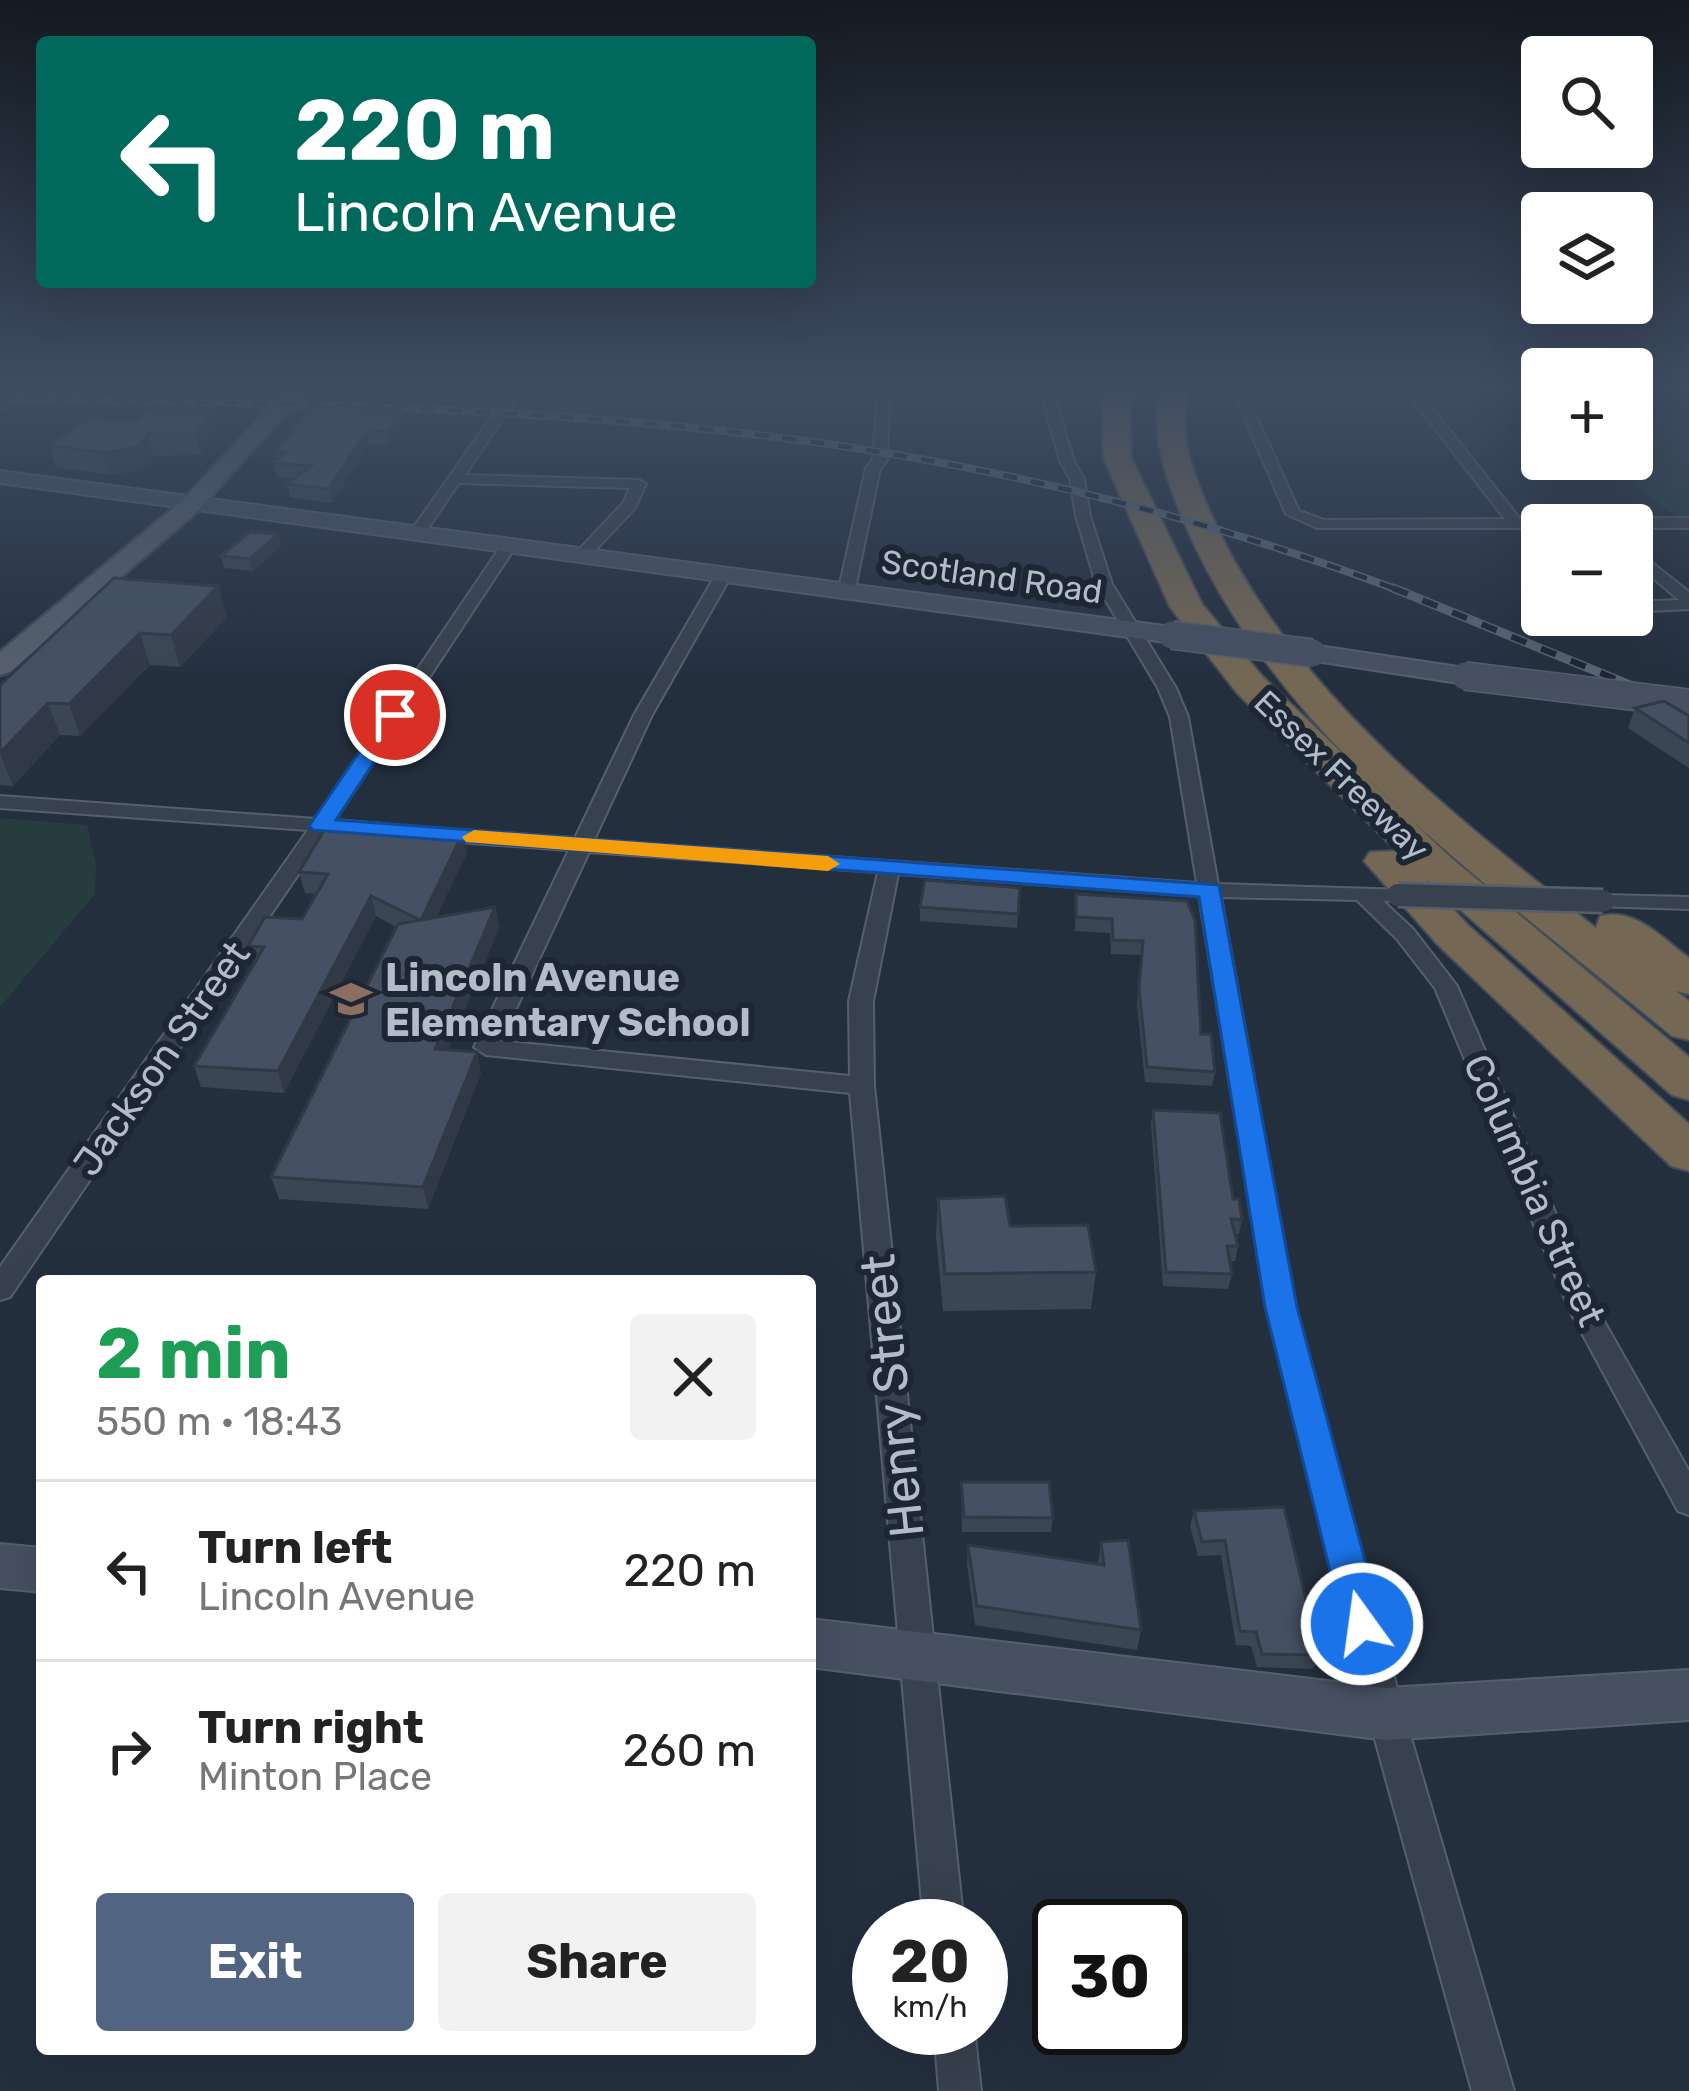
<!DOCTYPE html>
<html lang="en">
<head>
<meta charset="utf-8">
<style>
  :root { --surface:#fff; --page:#f2f2f2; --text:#222; --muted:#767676; --line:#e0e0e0; --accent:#516482 }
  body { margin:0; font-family:Rubik,sans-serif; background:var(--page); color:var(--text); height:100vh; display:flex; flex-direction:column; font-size:45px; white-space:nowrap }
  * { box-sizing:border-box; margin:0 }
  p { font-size:39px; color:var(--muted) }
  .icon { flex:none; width:66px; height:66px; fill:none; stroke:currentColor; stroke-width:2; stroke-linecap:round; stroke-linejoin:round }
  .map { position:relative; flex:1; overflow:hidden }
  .sheet { position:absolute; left:36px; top:1275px; width:780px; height:780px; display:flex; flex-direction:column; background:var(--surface); border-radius:12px; box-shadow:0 12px 48px #0002 }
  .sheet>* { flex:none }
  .guide { position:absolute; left:36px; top:36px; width:780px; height:252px; border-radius:12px; box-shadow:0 12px 48px #0002; background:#00695c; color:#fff; overflow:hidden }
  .tools { position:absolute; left:1521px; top:36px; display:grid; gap:24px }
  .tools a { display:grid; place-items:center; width:132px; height:132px; border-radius:12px; background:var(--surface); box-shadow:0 12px 48px #0002; font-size:60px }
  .speed { position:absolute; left:852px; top:1899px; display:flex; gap:24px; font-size:60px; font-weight:700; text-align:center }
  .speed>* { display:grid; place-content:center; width:156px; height:156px; border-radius:50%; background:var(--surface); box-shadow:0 12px 48px #0002; line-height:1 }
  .speed small { font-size:30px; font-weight:400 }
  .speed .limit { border:6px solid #111; border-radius:18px; background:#fff; color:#111 }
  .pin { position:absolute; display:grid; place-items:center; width:102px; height:102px; color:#fff; margin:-51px; border:6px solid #fff; border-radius:50%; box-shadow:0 3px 12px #0007 }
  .me { position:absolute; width:132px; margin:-66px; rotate:346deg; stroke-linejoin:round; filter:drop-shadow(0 0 9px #0008) }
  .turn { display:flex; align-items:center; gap:42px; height:252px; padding:0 60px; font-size:54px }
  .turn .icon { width:156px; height:156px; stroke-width:2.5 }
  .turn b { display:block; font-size:84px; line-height:102px }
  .round { display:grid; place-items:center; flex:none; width:126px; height:126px; border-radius:12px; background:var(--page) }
  .summary { display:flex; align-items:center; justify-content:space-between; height:204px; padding:0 60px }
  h1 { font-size:72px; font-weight:700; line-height:90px; color:#1e9e55 }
  .action { display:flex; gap:24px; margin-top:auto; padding:24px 60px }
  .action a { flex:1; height:138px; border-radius:12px; background:var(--accent); color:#fff; font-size:48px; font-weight:700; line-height:138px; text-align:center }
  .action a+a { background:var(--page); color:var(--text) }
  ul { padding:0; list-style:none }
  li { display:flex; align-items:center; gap:36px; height:180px; padding:0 60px; border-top:3px solid var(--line) }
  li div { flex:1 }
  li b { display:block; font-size:45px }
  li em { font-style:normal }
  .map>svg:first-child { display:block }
  .green { fill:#263c3f }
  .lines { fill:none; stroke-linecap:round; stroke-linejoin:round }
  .minor-casing { stroke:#565f6c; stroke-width:4 }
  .secondary-casing { stroke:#565f6c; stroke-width:4 }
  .primary-casing { stroke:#414a57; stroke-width:5 }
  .motorway-casing { stroke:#434c59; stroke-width:4 }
  .minor { fill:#38414e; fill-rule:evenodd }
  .secondary { fill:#465061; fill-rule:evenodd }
  .primary { fill:#56606e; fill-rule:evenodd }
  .motorway { fill:#746855; fill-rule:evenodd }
  .rail-far1-casing { stroke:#5a6575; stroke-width:8 }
  .rail-casing { stroke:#5a6575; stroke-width:9 }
  .rail-far1 { stroke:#1d2633; stroke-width:4.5; stroke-dasharray:14; stroke-linecap:butt }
  .rail { stroke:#1d2633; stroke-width:6; stroke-dasharray:16; stroke-linecap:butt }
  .minor-bridge-casing { stroke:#565f6c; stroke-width:27; stroke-linecap:butt }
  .secondary-bridge-casing { stroke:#565f6c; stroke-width:30; stroke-linecap:butt }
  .minor-bridge { stroke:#38414e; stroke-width:22 }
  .secondary-bridge { stroke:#465061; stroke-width:27 }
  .wall { fill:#3b4654 }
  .shaded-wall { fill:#303945 }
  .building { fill:#455162; stroke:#303945; stroke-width:3 }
  .route { fill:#1a73e8; stroke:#114b97; stroke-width:3 }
  .slow { fill:#f59e0b }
  .labels { text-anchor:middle; stroke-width:12; stroke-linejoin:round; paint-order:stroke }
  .far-street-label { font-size:33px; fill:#b4bcc9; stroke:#1d2633 }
  .poi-label { font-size:39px; font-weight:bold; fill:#b4bcc9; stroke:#1d2633; text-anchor:start }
  .street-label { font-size:39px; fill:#b4bcc9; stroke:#1d2633 }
  .near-street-label { font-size:48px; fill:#b4bcc9; stroke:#1d2633 }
</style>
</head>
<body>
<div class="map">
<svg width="1689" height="2091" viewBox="0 0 1689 2091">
  <rect width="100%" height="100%" fill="#242f3e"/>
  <path class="green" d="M1632 418H1689V518H1678L1601 459H1632Z
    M0 818 87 825 96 864 95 894 0 1007Z"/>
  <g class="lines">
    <g class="minor-casing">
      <path id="minor" d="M11 389H24L0 410V399Z
        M511 389H523L465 475 639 480 646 484 635 508 588 558 574 555 623 503 630 488 459 483 422 537 409 534Z
        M878 389H890L887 460 880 469 854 593 846 598 838 593 866 468 873 459Z
        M1040 389H1052L1074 461 1084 479 1090 516 1112 584 1176 688 1188 717 1218 884 1406 890 1409 895 1406 900 1383 901 1413 929 1457 986 1597 1309 1689 1471V1515L1678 1511 1570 1311 1435 988 1397 939 1357 900 1221 897 1295 1307 1404 1714 1514 2091H1472L1368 1714 1267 1307 1199 896 898 874 873 1001 874 1086 964 1926H924L850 1093 486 1055 474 1047 569 850 431 840 421 834 431 828 575 838 634 715 715 576 723 571 731 576 652 715 594 840 1197 883 1170 717 1158 688 1096 584 1076 516 1070 479 1060 461ZM589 852 878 872 849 1001 850 1076 501 1041Z
        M1232 389H1244L1299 511 1324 520 1505 519 1404 389H1417L1520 519 1689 518V528H1317L1286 514Z
        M503 543 516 546 335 820 384 824 394 830 384 836 327 832 10 1297 0 1300V1267L308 830 0 808V796L316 819Z
        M1632 547 1689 592V609L1632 612V602L1679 600 1632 560Z
        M1529 607H1542V615H1548L1523 616V608Z
        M1603 895 1689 897V909L1595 906 1592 901Z
        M934 2028H974L981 2091H939Z"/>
    </g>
    <g class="secondary-casing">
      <path id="secondary" d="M0 471 1172 627 1185 635 1172 643 0 483Z
        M1312 645 1465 668 1478 676 1465 684 1303 659 1299 653Z
        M0 1544 42 1548V1592L0 1588Z
        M810 1619 1386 1688 1689 1670V1720L1386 1740 810 1667Z"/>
    </g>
    <g class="primary-casing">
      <path id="primary" d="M286 389H307L200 509 10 672 0 675V652L184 499Z"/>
    </g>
    <g class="motorway-casing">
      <path id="motorway" d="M1111 389H1137L1130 402 1131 457 1202 604 1263 677 1449 856 1689 1057V1100L1672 1095 1424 878 1469 926 1689 1124V1171L1671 1166 1437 944 1364 861 1370 852 1397 851 1237 693 1170 607 1103 457 1104 402Z
        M1162 389H1188C1177 429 1191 468 1207 505 1282 683 1447 811 1596 928L1600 916C1635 907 1662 938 1689 958V994L1676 991 1689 1001V1040L1672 1036C1490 885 1266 733 1177 505 1163 467 1150 429 1162 389Z"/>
    </g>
    <use href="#minor" class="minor"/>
    <use href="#secondary" class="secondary"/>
    <use href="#primary" class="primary"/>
    <use href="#motorway" class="motorway"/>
    <g class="rail-far1-casing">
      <path id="rail-far1" d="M0 398C247 403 495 405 742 433 966 458 1190 512 1401 591"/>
    </g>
    <g class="rail-casing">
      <path id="rail" d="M1393 588 1689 709"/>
    </g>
    <use href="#rail-far1" class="rail-far1"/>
    <use href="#rail" class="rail"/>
    <g class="minor-bridge-casing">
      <path id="minor-bridge" d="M1398 895 1603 901"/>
    </g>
    <g class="secondary-bridge-casing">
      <path id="secondary-bridge" d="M1172 635 1312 653
        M1465 676 1689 703"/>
    </g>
    <use href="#minor-bridge" class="minor-bridge"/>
    <use href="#secondary-bridge" class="secondary-bridge"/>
  </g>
  <path class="wall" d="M403 409 405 422 389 445 369 444 332 503 290 497 287 484 294 478 277 477 273 463 277 460 275 452Z
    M87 420 219 429 201 455 154 456 143 470 110 475 56 467 49 445Z
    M278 534 281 546 253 571 224 568 221 556Z
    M218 586 227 617 180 667 150 665 80 736 60 735 13 786 0 785V685Z
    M1635 708 1689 716V768L1628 728Z
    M467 853 436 917 495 907 499 928 448 1050 481 1073 428 1209 279 1199 271 1177 396 927 376 916 284 1093 201 1087 194 1066 253 965 248 946 302 919 317 894 305 893 299 872Z
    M1020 888 1017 928 920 921V907Z
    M1076 894 1187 901 1201 1034 1215 1072 1212 1086 1145 1082 1137 1004 1141 955 1111 954 1110 933 1075 931Z
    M1153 1110 1233 1199 1242 1220 1239 1234H1235L1238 1246 1235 1261H1230L1232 1274 1228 1289 1163 1286 1151 1124Z
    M938 1199 1010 1226 1096 1272 1091 1309 943 1311 936 1236Z
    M961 1482 1053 1518 1051 1532H962Z
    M1284 1507 1319 1655 1313 1669 1257 1667 1251 1646 1236 1645 1221 1555 1198 1556 1190 1526 1194 1511Z
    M1101 1542 1141 1630 1137 1650 975 1625 967 1564 968 1545 1098 1564Z"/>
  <path class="shaded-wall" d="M214 408 219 429 201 455 195 434Z
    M403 409 405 422 389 445 387 432Z
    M367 431 369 444 332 503 329 489Z
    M148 434 154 456 143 470 110 475 103 453Z
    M278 534 281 546 253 571 250 559Z
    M218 586 227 617 180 667 171 635Z
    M140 633 150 665 80 736 69 704Z
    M48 703 60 735 13 786 0 753Z
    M463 833 467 853 425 941 421 920Z
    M371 896 376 916 284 1093 278 1071Z
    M495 907 499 928 440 1070 435 1049Z
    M477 1052 481 1073 428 1209 423 1187Z"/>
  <path class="building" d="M312 407 403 409 387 432 367 431 329 489 287 484 311 466 273 463 286 452H275Z
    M214 408 195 434H148L136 448 103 453 49 445 87 420 135 421 148 409Z
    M250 532 278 534 250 559 221 556Z
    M114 578 218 586 171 635 140 633 69 704 48 703 0 753V685Z
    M1664 701 1689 716V743L1635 708Z
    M326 827 463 833 421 920 495 907 435 1049 477 1052 423 1187 271 1177 398 924 420 920 371 896 278 1071 194 1066 264 947 248 946 265 917 302 919 328 874 299 872Z
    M925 880 1020 888 1018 914 920 907Z
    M1076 894 1187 901 1195 920 1201 1034H1211L1215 1072 1147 1067 1139 989 1143 941 1113 940 1112 919 1076 917Z
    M1153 1110 1220 1113 1233 1199H1239L1242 1220 1231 1219 1238 1246H1227L1232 1274 1166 1272Z
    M1005 1196 1010 1226 1088 1225 1096 1272 945 1274 938 1199Z
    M961 1482H1049L1053 1518 964 1517Z
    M1284 1507 1319 1655 1262 1654 1256 1632 1240 1631 1225 1540 1202 1542 1194 1511Z
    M1128 1540 1141 1630 977 1606 968 1545 1104 1565 1101 1542Z"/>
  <linearGradient id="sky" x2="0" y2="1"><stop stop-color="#141a22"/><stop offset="0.57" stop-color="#3f4d63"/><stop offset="1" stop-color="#3f4d63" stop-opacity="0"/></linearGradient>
  <rect width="1689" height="682" fill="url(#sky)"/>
  <path class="route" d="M395 709 405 715 336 820 1219 885 1297 1307 1382 1624 1376 1637 1362 1642 1349 1637 1343 1624 1265 1307 1199 897 313 830 309 826 387 711Z"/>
  <path class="slow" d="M474 830 828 856 840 864 828 871 466 842 462 837Z"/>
  <defs>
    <g id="school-bare" transform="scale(3.24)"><path d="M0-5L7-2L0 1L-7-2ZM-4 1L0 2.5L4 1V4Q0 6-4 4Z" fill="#8d6e63" stroke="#1d2633" stroke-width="2.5" paint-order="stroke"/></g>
  </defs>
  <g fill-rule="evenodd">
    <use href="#school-bare" x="351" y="999"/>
  </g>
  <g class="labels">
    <g class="far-street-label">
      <text transform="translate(992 576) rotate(8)" y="12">Scotland Road</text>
      <text transform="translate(1342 775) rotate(44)" y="12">Essex Freeway</text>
    </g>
    <g class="poi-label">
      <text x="385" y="991">Lincoln Avenue<tspan x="385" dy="45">Elementary School</tspan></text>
    </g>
    <g class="street-label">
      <text transform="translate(161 1058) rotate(-55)" y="14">Jackson Street</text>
      <text transform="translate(1535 1190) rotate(66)" y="14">Columbia Street</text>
    </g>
    <g class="near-street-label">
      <text transform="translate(892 1396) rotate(-96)" y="17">Henry Street</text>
    </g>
  </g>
</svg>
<div class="tools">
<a><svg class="icon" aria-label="search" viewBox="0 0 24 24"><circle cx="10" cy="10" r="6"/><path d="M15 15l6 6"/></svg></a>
<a><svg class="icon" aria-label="layers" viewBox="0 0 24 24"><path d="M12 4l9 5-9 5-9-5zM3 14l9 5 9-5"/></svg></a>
<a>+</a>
<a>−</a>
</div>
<div class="speed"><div>20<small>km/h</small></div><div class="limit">30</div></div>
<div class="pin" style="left:395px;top:715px;background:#d93025"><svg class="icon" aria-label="arrive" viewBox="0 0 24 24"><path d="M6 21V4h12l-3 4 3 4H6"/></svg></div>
<svg class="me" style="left:1362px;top:1624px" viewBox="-20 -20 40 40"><circle r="17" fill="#1a73e8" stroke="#fff" stroke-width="3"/><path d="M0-11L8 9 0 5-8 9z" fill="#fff"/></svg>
<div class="guide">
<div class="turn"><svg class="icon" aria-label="left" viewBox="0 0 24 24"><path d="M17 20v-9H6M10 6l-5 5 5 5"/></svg><div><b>220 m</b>Lincoln Avenue</div></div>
</div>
<section class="sheet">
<div class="summary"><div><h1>2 min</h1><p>550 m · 18:43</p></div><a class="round"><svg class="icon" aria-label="close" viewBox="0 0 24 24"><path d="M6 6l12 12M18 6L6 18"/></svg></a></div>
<ul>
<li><svg class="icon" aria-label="left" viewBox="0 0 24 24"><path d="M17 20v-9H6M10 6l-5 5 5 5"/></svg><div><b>Turn left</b><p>Lincoln Avenue</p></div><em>220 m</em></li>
<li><svg class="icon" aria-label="right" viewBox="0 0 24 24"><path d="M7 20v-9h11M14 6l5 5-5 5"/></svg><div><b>Turn right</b><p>Minton Place</p></div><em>260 m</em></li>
</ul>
<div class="action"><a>Exit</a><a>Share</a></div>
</section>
</div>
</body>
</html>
